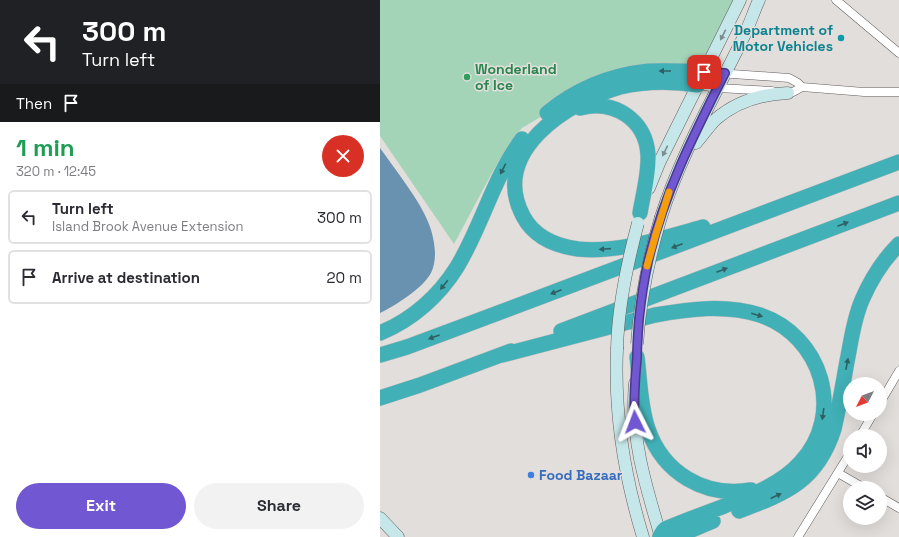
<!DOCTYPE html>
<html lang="en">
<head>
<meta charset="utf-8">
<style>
  :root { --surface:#fff; --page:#f2f2f3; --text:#2b2b33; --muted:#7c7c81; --line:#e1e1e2; --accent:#7157d1 }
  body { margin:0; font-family:"Space Grotesk",sans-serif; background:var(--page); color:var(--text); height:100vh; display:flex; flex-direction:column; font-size:15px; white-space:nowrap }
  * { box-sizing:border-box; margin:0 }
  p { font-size:13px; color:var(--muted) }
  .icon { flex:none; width:22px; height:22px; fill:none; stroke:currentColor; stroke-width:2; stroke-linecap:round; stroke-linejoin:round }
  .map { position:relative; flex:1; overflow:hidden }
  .drawer { display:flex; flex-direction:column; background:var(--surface); width:380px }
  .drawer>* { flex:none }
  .guide { background:#202124; color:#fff; overflow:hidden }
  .needle { width:26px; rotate:229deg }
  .fabs { position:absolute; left:463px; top:377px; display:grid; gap:8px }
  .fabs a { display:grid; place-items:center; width:44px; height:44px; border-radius:50%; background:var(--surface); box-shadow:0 4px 16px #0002; font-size:20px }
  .pin { position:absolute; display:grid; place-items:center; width:34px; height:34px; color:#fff; margin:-17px; border-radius:8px; box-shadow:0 2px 6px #0006 }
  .me { position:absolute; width:44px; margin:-22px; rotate:357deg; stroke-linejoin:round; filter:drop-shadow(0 0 3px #0008) }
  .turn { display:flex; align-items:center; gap:14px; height:84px; padding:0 16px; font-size:18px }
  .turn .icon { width:52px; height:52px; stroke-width:2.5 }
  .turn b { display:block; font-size:28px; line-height:34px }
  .then { display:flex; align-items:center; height:38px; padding:0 16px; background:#0003; gap:8px; font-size:15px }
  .round { display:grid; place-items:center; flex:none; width:42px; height:42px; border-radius:21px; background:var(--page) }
  .headline { display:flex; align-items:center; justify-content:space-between; height:68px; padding:0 16px }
  h1 { font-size:24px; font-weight:700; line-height:30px; color:#1e9e55 }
  .cta { display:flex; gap:8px; margin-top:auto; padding:8px 16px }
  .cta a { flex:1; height:46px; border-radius:24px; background:var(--accent); color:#fff; font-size:16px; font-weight:700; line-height:46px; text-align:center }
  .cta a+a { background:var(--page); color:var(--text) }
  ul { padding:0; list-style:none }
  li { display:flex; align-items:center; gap:12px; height:54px; margin:0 8px 6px; padding:0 8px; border:2px solid var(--line); border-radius:6px }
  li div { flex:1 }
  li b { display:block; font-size:15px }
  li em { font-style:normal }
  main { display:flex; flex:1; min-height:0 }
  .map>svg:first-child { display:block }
  .green { fill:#a4d4b7 }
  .water { fill:#6992b1 }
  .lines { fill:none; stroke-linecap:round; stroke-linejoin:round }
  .street-casing { stroke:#625e5d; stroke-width:9 }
  .secondary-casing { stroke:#625e5d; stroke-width:13 }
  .highway-casing { stroke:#bcbcbc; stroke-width:16 }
  .street { stroke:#fff; stroke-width:8 }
  .secondary { stroke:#c6e7e9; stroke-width:12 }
  .highway { stroke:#41b0b7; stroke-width:15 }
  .secondary-bridge-casing { stroke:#625e5d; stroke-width:13; stroke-linecap:butt }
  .secondary-bridge { stroke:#c6e7e9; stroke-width:12 }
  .oneway { fill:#7b8d8e }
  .oneway2 { fill:#2f6063 }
  .route-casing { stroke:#493988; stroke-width:10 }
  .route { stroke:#7157d1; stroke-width:7 }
  .slow { stroke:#f59e0b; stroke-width:7 }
  .culture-dot { fill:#0f9aa8; stroke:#e2dedc; stroke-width:1.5 }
  .leisure-dot { fill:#2e9e5b; stroke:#e2dedc; stroke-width:1.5 }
  .shop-dot { fill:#3f7fe0; stroke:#e2dedc; stroke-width:1.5 }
  .labels { text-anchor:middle; stroke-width:3; stroke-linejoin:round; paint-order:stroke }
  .culture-label { font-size:14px; font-weight:bold; fill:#0d838f; stroke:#e2dedc; text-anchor:end }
  .leisure-label { font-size:14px; font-weight:bold; fill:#27864d; stroke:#e2dedc; text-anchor:start }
  .shop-label { font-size:14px; font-weight:bold; fill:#366cbe; stroke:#e2dedc; text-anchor:start }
</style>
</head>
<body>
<main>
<section class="drawer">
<div class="guide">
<div class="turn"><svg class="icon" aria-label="left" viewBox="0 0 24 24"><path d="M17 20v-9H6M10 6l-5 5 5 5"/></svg><div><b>300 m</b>Turn left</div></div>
<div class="then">Then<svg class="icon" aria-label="arrive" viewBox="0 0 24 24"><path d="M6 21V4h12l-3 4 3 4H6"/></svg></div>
</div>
<div class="headline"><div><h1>1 min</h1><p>320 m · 12:45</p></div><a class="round" style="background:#d93025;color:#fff"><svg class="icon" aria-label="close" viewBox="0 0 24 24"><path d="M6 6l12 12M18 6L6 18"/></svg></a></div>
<ul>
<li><svg class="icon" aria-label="left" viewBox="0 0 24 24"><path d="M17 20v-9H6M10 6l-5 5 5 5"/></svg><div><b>Turn left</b><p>Island Brook Avenue Extension</p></div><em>300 m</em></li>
<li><svg class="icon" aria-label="arrive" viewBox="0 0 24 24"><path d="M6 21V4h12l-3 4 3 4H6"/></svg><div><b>Arrive at destination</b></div><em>20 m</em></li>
</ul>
<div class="cta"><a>Exit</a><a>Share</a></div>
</section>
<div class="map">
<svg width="519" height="537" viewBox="0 0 519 537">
  <rect width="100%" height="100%" fill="#e2dedc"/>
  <path class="green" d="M0 0H357L321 79 194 97 142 128 134 137 114 169 74 244 0 136Z"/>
  <path class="water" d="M0 148C8 159 16 170 23 180 39 203 54 224 55 253 55 260 54 267 51 273 42 289 16 305 0 313Z"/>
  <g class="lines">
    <g class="street-casing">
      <path id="street" d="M456 0 519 53
        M324 72 409 78 418 83 422 87
        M318 85 338 88 392 91
        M404 93 413 92 422 87 484 92H519
        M500 403 519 371
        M480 436 493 414
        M458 473 484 488
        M500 497 519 508
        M418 537 470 453"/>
    </g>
    <g class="secondary-casing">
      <path id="secondary" d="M316 143C323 135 329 126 336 119 357 101 382 94 408 93
        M269 188 280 161 360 0
        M281 217C301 153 336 94 365 34 370 23 374 11 379 0
        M237 349C234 414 244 475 263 537
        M255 383C250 436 266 487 281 537
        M0 518 18 537"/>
    </g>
    <g class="highway-casing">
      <path id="highway" d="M318 85C291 81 266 81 240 87 187 102 109 152 143 216 154 237 176 246 198 249 240 253 283 238 323 227
        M200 108C233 99 266 119 268 155 269 173 263 195 260 213
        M167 113C196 89 231 75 268 71 287 70 306 71 324 72
        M181 331 519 203
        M0 333C32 320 59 296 77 267 102 226 113 178 142 139
        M0 355 27 347 86 325 519 162
        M122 355 275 315C309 309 346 304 380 315 442 336 466 414 420 463 400 485 369 496 342 507 323 514 304 521 285 529L283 531 280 536 281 537
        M257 357C260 380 260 406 268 429 283 473 325 498 371 490
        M0 398 40 385 131 351
        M359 511C406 493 437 482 454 429 460 403 464 377 469 351 472 334 475 316 482 300 491 279 503 260 519 244
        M295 537 333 521"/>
    </g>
    <use href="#street" class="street"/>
    <use href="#secondary" class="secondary"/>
    <use href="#highway" class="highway"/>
    <g class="secondary-bridge-casing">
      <path id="secondary-bridge" d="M257 344C260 299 268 260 281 217
        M237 349C238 306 247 264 258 223"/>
    </g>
    <use href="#secondary-bridge" class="secondary-bridge"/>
  </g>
  <defs><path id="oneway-solid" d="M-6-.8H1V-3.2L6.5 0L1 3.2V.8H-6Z"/></defs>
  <g class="oneway">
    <use href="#oneway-solid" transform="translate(343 35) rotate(117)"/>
    <use href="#oneway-solid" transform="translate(285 151) rotate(116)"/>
  </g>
  <g class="oneway2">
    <use href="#oneway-solid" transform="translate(285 71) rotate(180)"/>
    <use href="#oneway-solid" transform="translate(123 169) rotate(117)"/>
    <use href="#oneway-solid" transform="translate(463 224) rotate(-21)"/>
    <use href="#oneway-solid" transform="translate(297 246) rotate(159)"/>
    <use href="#oneway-solid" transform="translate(225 249) rotate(176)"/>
    <use href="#oneway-solid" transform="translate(342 270) rotate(-21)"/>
    <use href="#oneway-solid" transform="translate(64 285) rotate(129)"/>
    <use href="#oneway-solid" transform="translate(176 292) rotate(159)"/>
    <use href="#oneway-solid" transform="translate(377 315) rotate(16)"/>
    <use href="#oneway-solid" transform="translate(54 337) rotate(160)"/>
    <use href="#oneway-solid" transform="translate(467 364) rotate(-79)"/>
    <use href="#oneway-solid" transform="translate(443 414) rotate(98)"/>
    <use href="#oneway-solid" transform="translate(396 496) rotate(-25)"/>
  </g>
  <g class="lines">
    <g class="route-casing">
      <path id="route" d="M255 422C253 400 255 380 257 358 257 345 258 332 259 319 261 300 264 280 268 262 283 195 314 134 345 73L324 72"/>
    </g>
    <use href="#route" class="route"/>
    <path class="slow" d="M267 266 276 234 289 192"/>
  </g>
  <circle class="culture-dot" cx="461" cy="38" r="4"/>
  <circle class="leisure-dot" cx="87" cy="77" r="4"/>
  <circle class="shop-dot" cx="151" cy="475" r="4"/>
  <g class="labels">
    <g class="culture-label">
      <text x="453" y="35">Department of<tspan x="453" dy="16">Motor Vehicles</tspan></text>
    </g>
    <g class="leisure-label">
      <text x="95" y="74">Wonderland<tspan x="95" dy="16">of Ice</tspan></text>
    </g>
    <g class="shop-label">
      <text x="159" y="480">Food Bazaar</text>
    </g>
  </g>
</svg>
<div class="fabs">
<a><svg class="needle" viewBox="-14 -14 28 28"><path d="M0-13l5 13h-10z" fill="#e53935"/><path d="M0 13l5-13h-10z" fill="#7c7c81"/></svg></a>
<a><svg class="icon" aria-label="sound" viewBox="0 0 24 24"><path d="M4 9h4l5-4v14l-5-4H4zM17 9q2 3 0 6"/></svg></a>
<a><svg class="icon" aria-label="layers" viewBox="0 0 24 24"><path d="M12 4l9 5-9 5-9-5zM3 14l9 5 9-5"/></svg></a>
</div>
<div class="pin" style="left:324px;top:72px;background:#d93025"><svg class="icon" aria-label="arrive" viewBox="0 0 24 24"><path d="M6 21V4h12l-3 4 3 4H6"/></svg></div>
<svg class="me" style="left:255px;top:422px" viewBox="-20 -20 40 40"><path d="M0-17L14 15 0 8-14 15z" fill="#7157d1" stroke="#fff" stroke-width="4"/></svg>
</div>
</main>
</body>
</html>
